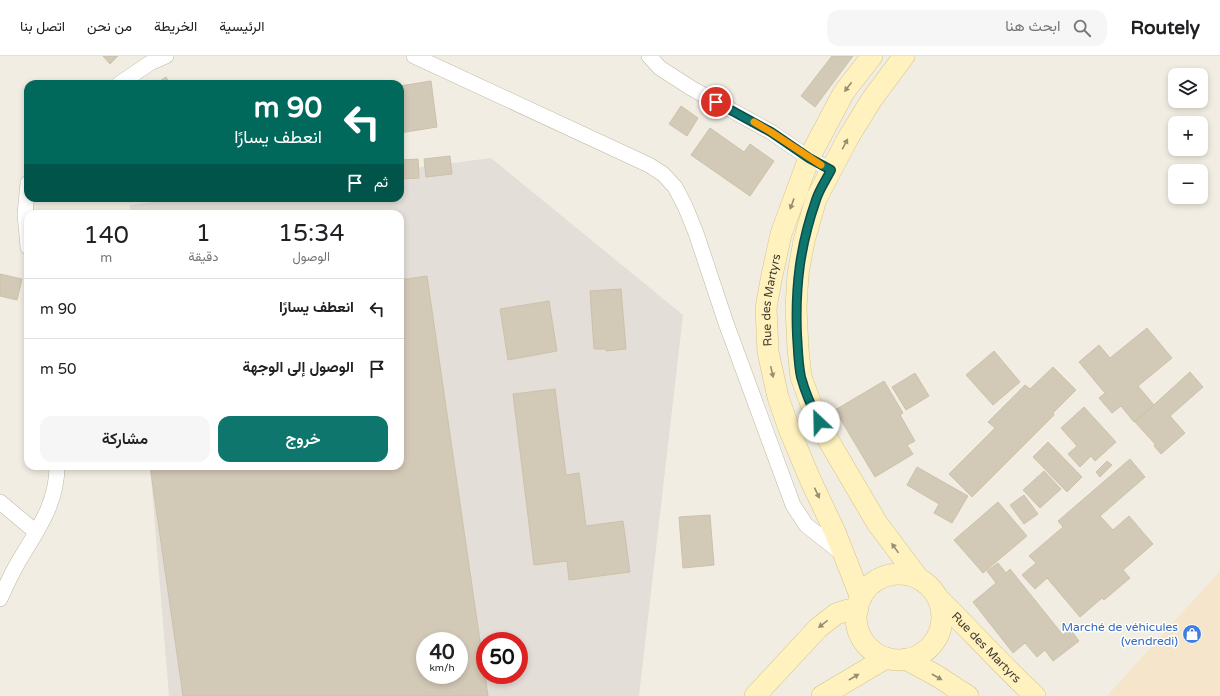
<!DOCTYPE html>
<html lang="ar">
<head>
<meta charset="utf-8">
<style>
  :root { --surface:#fff; --page:#f6f6f6; --text:#202124; --muted:#757577; --line:#e0e0e0; --accent:#0f766e }
  body { margin:0; font-family:"Varela Round",Vazirmatn,sans-serif; background:var(--page); color:var(--text); direction:rtl; height:100vh; display:flex; flex-direction:column; font-size:15px; white-space:nowrap }
  * { box-sizing:border-box; margin:0 }
  p { font-size:13px; color:var(--muted) }
  .icon { flex:none; width:22px; height:22px; fill:none; stroke:currentColor; stroke-width:2; stroke-linecap:round; stroke-linejoin:round }
  .map { position:relative; flex:1; overflow:hidden; direction:ltr }
  .details { position:absolute; left:24px; top:154px; width:380px; height:260px; display:flex; flex-direction:column; background:var(--surface); border-radius:12px; box-shadow:0 2px 6px #0003; direction:rtl }
  .details>* { flex:none }
  .hud { position:absolute; left:24px; top:24px; width:380px; height:122px; border-radius:12px; box-shadow:0 2px 6px #0003; direction:rtl; background:#00695c; color:#fff; overflow:hidden }
  .controls { position:absolute; left:1168px; top:12px; display:grid; gap:8px }
  .controls a { display:grid; place-items:center; width:40px; height:40px; border-radius:8px; background:var(--surface); box-shadow:0 2px 6px #0003; font-size:20px }
  .speed { position:absolute; left:416px; top:576px; display:flex; gap:8px; font-size:20px; font-weight:700; text-align:center }
  .speed>* { display:grid; place-content:center; width:52px; height:52px; border-radius:50%; background:var(--surface); box-shadow:0 2px 6px #0003; line-height:1 }
  .speed small { font-size:10px; font-weight:400 }
  .speed .limit { border:6px solid #d22; background:#fff; color:#111 }
  .pin { position:absolute; display:grid; place-items:center; width:34px; height:34px; color:#fff; margin:-17px; border:2px solid #fff; border-radius:50%; box-shadow:0 1px 4px #0007 }
  .me { position:absolute; width:44px; margin:-22px; rotate:336deg; stroke-linejoin:round; filter:drop-shadow(0 0 3px #0008) }
  .turn { display:flex; align-items:center; gap:14px; height:84px; padding:0 16px; font-size:18px }
  .turn .icon { width:52px; height:52px; stroke-width:2.5 }
  .turn b { display:block; font-size:28px; line-height:34px }
  .then { display:flex; align-items:center; height:38px; padding:0 16px; background:#0003; gap:8px; font-size:15px }
  .eta { display:flex; justify-content:space-evenly; align-items:center; height:68px; text-align:center }
  .eta b { font-size:24px; font-weight:600; line-height:28px }
  .cta { display:flex; gap:8px; margin-top:auto; padding:8px 16px }
  .cta a { flex:1; height:46px; border-radius:12px; background:var(--accent); color:#fff; font-size:16px; font-weight:600; line-height:46px; text-align:center }
  .cta a+a { background:var(--page); color:var(--text) }
  ul { padding:0; list-style:none }
  li { display:flex; align-items:center; gap:12px; height:60px; padding:0 16px; border-top:1px solid var(--line) }
  li div { flex:1 }
  li b { display:block; font-size:15px }
  li em { font-style:normal }
  header { display:flex; align-items:center; gap:24px; box-sizing:border-box; height:56px; padding:0 20px; background:var(--surface); border-bottom:1px solid var(--line) }
  header strong { font-size:19px }
  nav { display:flex; gap:22px; margin-inline-start:auto; font-size:14px }
  .search { width:280px; height:36px; background:var(--page); display:flex; align-items:center; gap:10px; box-sizing:border-box; padding:0 14px; border-radius:12px; color:var(--muted); font-size:15px }
  .map>svg:first-child { display:block }
  .commercial { fill:#f5e5cb }
  .industrial { fill:#e3ded7; fill-rule:evenodd }
  .building { fill:#d3c9b7; stroke:#cec1aa; fill-rule:evenodd }
  .lines { fill:none; stroke-linecap:round; stroke-linejoin:round }
  .street-casing { stroke:#c0b8a7; stroke-width:16 }
  .secondary-casing { stroke:#d3c48f; stroke-width:22 }
  .street { stroke:#fff; stroke-width:15 }
  .secondary { stroke:#fff2be; stroke-width:21 }
  .oneway { fill:#988e71 }
  .route-casing { stroke:#0a4d48; stroke-width:10 }
  .route { stroke:#0f766e; stroke-width:7 }
  .slow { stroke:#f59e0b; stroke-width:7 }
  .labels { text-anchor:middle; stroke-width:3; stroke-linejoin:round; paint-order:stroke }
  .street-label { font-size:12px; fill:#433d32; stroke:#fff }
  .shop-label { font-size:12px; fill:#366cbe; stroke:#fff; text-anchor:end }
</style>
</head>
<body>
<header>
<strong>Routely</strong>
<div class="search"><svg class="icon" aria-label="search" viewBox="0 0 24 24"><circle cx="10" cy="10" r="6"/><path d="M15 15l6 6"/></svg>ابحث هنا</div>
<nav><a>الرئيسية</a><a>الخريطة</a><a>من نحن</a><a>اتصل بنا</a></nav>
</header>
<div class="map">
<svg width="1220" height="640" viewBox="0 0 1220 640">
  <rect width="100%" height="100%" fill="#f2ede2"/>
  <path class="commercial" d="M1220 515V640H1107Z"/>
  <path class="industrial" d="M491 102 683 259 639 640H169L150 410H400V158H130V149L186 142H400V114ZM425 585H459V619H425ZM485 585H519V619H485Z"/>
  <path class="building" d="M103 0H118L110 8Z
    M832 0H853L815 51 801 40Z
    M166 21 170 28H155Z
    M431 25 437 71 400 77V30Z
    M681 50 698 62 687 80 669 68Z
    M710 72 744 96 750 88 774 105 750 140 691 99Z
    M450 100 452 118 426 121 424 103Z
    M418 103 419 122 400 123V104Z
    M0 218 22 223 17 244 0 240Z
    M427 220 488 640H183L150 410H400V224ZM425 585H459V619H425Z
    M621 233 626 293 606 295V293H594L590 235Z
    M549 245 557 295 508 304 500 253Z
    M1147 272 1172 302 1138 330 1154 349 1134 366 1121 350 1112 357 1099 342 1105 337 1079 306 1099 289 1110 302Z
    M994 295 1020 326 993 349 966 319Z
    M1053 311 1076 334 1053 357 1054 359 972 441 949 418 995 372 988 366 1025 329 1030 333Z
    M1190 316 1203 331 1170 360 1185 377 1161 398 1154 390 1155 388 1135 366Z
    M915 317 929 340 906 354 892 331Z
    M884 325 903 357 900 359 915 385 907 389 913 398 875 421 835 354Z
    M555 333 566 419 579 417 586 470 623 465 630 516 569 524 567 505 534 509 513 338Z
    M1084 351 1116 386 1095 405 1091 400 1080 411 1068 398 1077 390 1061 372Z
    M1048 386 1082 421 1067 436 1033 401Z
    M1130 403 1145 421 1100 460 1113 474 1129 460 1153 488 1123 514 1130 522 1104 544 1102 542 1080 561 1047 522 1035 533 1022 519 1036 507 1029 500 1063 471 1058 465Z
    M1107 405 1112 409 1100 421 1096 416Z
    M917 411 968 440 952 467 934 457 939 448 907 429Z
    M1044 415 1061 433 1040 452 1023 434Z
    M1024 439 1038 458 1024 468 1010 449Z
    M998 446 1027 480 983 517 954 484Z
    M710 459 714 509 683 512 679 461Z
    M998 507 1006 517 1010 513 1063 579 1070 573 1079 585 1053 605 1045 594 1037 601 1025 587 1013 597 973 546 996 527 987 515Z"/>
  <g class="lines">
    <g class="street-casing">
      <path id="street" d="M414 0 649 109 663 118 675 131 685 150 696 177 726 267 793 449 806 469 844 499
        M649 0 660 12 691 32 771 76 809 102 831 114
        M119 28 150 7 166 0
        M28 127 25 158 28 191
        M0 446 36 476
        M0 543C5 532 10 521 16 510 35 477 57 450 57 410"/>
    </g>
    <g class="secondary-casing">
      <g id="secondary">
        <path d="M904 0 872 43 848 82 816 143 804 185 798 218 796 252 798 293 801 321 814 356 830 387 877 467 919 523"/>
        <circle cx="899" cy="561" r="43"/>
        <path id="s1" d="M861 542 835 476 810 423 789 373 778 341 768 296 766 252 771 224 781 178 809 102 844 36 872 0"/>
        <path id="s2" d="M938 542C971 575 1002 609 1035 640"/>
        <path d="M906 603 937 620 968 640"/>
        <path d="M755 640 818 572 836 558 848 554 858 552"/>
        <path d="M822 640 886 602"/>
      </g>
    </g>
    <use href="#street" class="street"/>
    <use href="#secondary" class="secondary"/>
  </g>
  <defs><path id="oneway-solid" d="M-6-.8H1V-3.2L6.5 0L1 3.2V.8H-6Z"/></defs>
  <g class="oneway">
    <use href="#oneway-solid" transform="translate(848 31) rotate(127)"/>
    <use href="#oneway-solid" transform="translate(845 88) rotate(-62)"/>
    <use href="#oneway-solid" transform="translate(792 148) rotate(110)"/>
    <use href="#oneway-solid" transform="translate(772 316) rotate(77)"/>
    <use href="#oneway-solid" transform="translate(817 437) rotate(65)"/>
    <use href="#oneway-solid" transform="translate(895 492) rotate(-126)"/>
    <use href="#oneway-solid" transform="translate(823 568) rotate(142)"/>
    <use href="#oneway-solid" transform="translate(854 621) rotate(-30)"/>
    <use href="#oneway-solid" transform="translate(937 621) rotate(30)"/>
  </g>
  <g class="lines">
    <g class="route-casing">
      <path id="route" d="M716 46 771 76 809 102 831 114C826 124 819 134 816 144 800 190 795 230 797 279 798 292 798 307 801 321 805 336 812 352 819 366"/>
    </g>
    <use href="#route" class="route"/>
    <path class="slow" d="M754 66 771 76 821 109"/>
  </g>
  <defs>
    <g id="shop-disc" transform="scale(1)"><circle r="9.5" fill="#3f7fe0" stroke="#fff"/><path d="M-5-2.5h2.3a2.7 3.5 0 0 1 5.4 0H5L5.5 6h-11ZM-1.5-2.5h3a1.5 2.3 0 0 0-3 0Z" fill="#fff"/></g>
  </defs>
  <g fill-rule="evenodd">
    <use href="#shop-disc" x="1192" y="578"/>
  </g>
  <g class="labels">
    <g class="street-label">
      <text dy="4" stroke="none"><textPath href="#s1" startOffset="316">Rue des Martyrs</textPath></text>
      <text dy="4" stroke="none"><textPath href="#s2" startOffset="69">Rue des Martyrs</textPath></text>
    </g>
    <g class="shop-label">
      <text x="1178" y="575">Marché de véhicules<tspan x="1178" dy="14">(vendredi)</tspan></text>
    </g>
  </g>
</svg>
<div class="controls">
<a><svg class="icon" aria-label="layers" viewBox="0 0 24 24"><path d="M12 4l9 5-9 5-9-5zM3 14l9 5 9-5"/></svg></a>
<a>+</a>
<a>−</a>
</div>
<div class="speed"><div>40<small>km/h</small></div><div class="limit">50</div></div>
<div class="pin" style="left:716px;top:46px;background:#d93025"><svg class="icon" aria-label="arrive" viewBox="0 0 24 24"><path d="M6 21V4h12l-3 4 3 4H6"/></svg></div>
<svg class="me" style="left:819px;top:366px" viewBox="-20 -20 40 40"><circle r="19" fill="#fff"/><path d="M0-13L10 11 0 6-10 11z" fill="#0f766e"/></svg>
<div class="hud">
<div class="turn"><svg class="icon" aria-label="left" viewBox="0 0 24 24"><path d="M17 20v-9H6M10 6l-5 5 5 5"/></svg><div><b>90 m</b>انعطف يسارًا</div></div>
<div class="then">ثم<svg class="icon" aria-label="arrive" viewBox="0 0 24 24"><path d="M6 21V4h12l-3 4 3 4H6"/></svg></div>
</div>
<section class="details">
<div class="eta">
<div><b>15:34</b><p>الوصول</p></div>
<div><b>1</b><p>دقيقة</p></div>
<div><b>140</b><p>m</p></div>
</div>
<ul>
<li><svg class="icon" aria-label="left" viewBox="0 0 24 24"><path d="M17 20v-9H6M10 6l-5 5 5 5"/></svg><div><b>انعطف يسارًا</b></div><em>90 m</em></li>
<li><svg class="icon" aria-label="arrive" viewBox="0 0 24 24"><path d="M6 21V4h12l-3 4 3 4H6"/></svg><div><b>الوصول إلى الوجهة</b></div><em>50 m</em></li>
</ul>
<div class="cta"><a>خروج</a><a>مشاركة</a></div>
</section>
</div>
</body>
</html>
